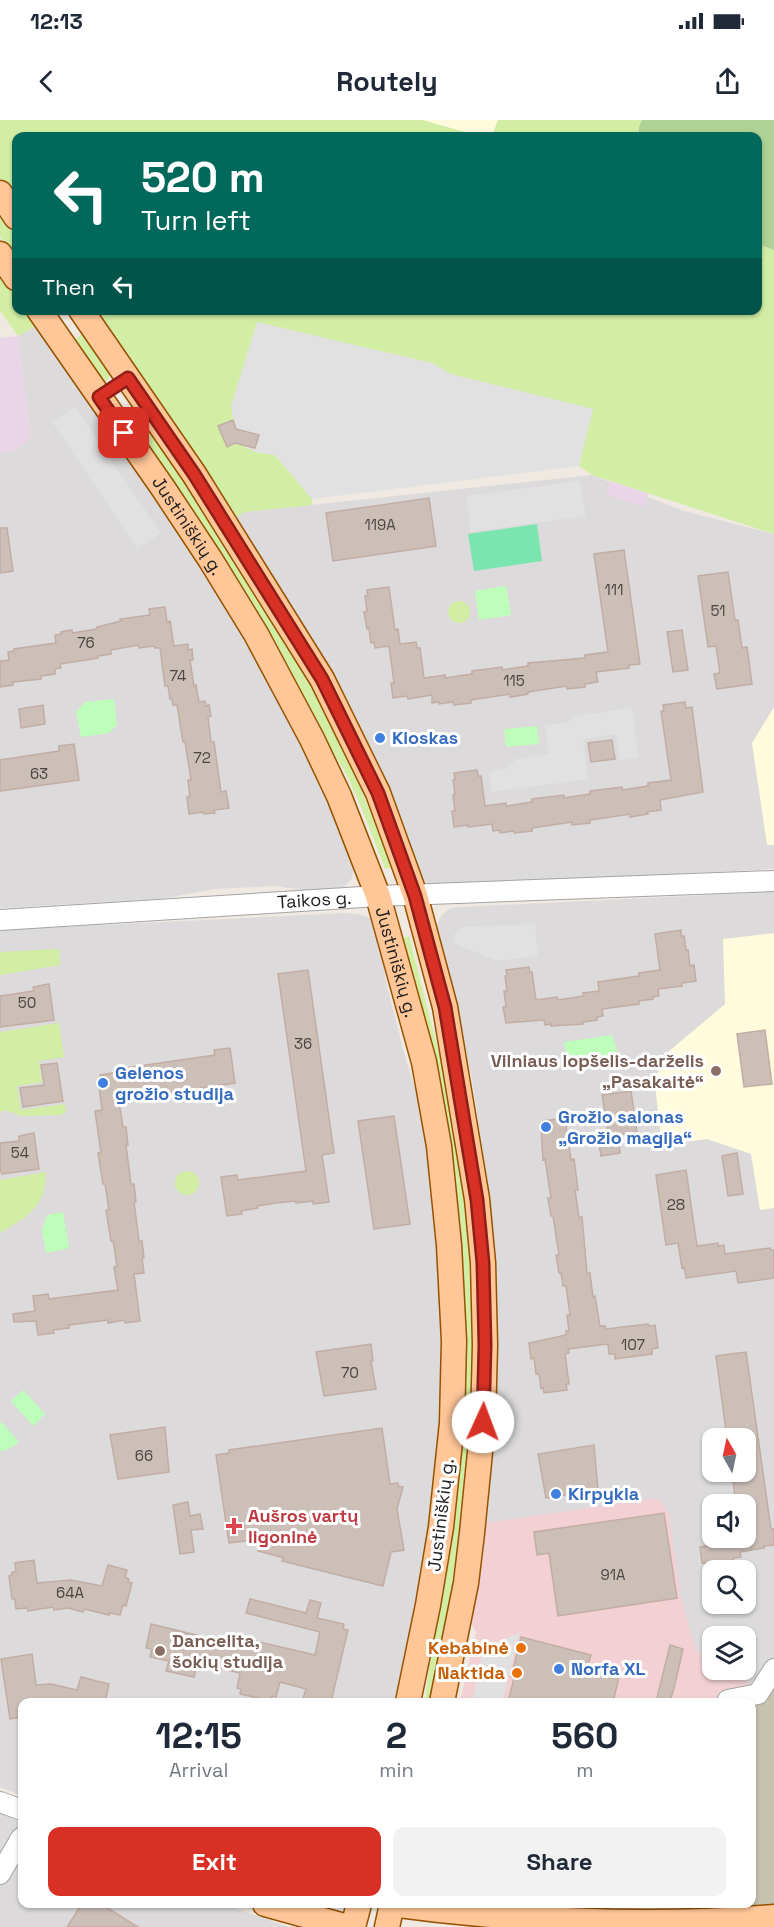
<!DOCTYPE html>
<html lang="en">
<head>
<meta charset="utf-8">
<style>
  :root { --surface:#fff; --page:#f2f2f3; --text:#1f2937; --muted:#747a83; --accent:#d93025 }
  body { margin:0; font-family:"Space Grotesk",sans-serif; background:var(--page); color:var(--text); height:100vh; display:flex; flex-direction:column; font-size:22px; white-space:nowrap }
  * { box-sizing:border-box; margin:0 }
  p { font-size:20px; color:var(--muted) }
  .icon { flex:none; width:33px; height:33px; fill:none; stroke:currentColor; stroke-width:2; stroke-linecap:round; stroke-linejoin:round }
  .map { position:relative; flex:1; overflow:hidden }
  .side { position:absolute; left:18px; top:1578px; width:738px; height:210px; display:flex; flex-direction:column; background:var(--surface); border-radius:12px; box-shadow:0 2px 4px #0004 }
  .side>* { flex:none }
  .hud { position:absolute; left:12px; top:12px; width:750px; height:183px; border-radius:12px; box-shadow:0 2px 4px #0004; background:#00695c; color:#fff; overflow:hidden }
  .needle { width:39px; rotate:351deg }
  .buttons { position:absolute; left:702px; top:1308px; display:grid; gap:12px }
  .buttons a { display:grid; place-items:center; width:54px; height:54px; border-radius:12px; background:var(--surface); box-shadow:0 2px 4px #0004; font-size:30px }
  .pin { position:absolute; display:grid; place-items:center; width:51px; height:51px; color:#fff; margin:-26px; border-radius:12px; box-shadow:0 3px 9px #0006 }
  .me { position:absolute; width:66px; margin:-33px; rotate:2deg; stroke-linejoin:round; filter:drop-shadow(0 0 4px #0008) }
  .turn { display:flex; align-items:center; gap:21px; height:126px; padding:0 30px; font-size:27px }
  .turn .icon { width:78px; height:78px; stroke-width:2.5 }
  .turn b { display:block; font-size:42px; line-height:51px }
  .then { display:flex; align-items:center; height:57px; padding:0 30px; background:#0003; gap:12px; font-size:22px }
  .eta { display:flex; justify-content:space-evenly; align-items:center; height:102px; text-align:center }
  .eta b { font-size:36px; font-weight:700; line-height:42px }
  .primary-button { display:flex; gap:12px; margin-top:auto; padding:12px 30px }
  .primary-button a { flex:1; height:69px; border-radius:12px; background:var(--accent); color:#fff; font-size:24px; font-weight:700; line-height:69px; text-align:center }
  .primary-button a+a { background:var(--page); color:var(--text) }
  .status { display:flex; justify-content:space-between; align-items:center; height:42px; padding:0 30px; background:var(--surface); direction:ltr }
  .status svg { height:16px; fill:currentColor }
  header { display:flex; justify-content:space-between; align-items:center; height:78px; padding:0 30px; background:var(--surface); font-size:27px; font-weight:700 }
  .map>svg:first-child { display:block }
  .residential { fill:#dcdada; fill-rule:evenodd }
  .commercial { fill:#f2d0d3 }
  .industrial { fill:#e9d4e8 }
  .education { fill:#fffbdc }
  .construction { fill:#c5c2ad }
  .grass { fill:#d2eea4 }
  .forest { fill:#aed294 }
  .park { fill:#befebb }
  .pitch { fill:#7ae5ae }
  .parking { fill:#e1e1e1 }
  .building { fill:#ccbfb8; stroke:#c2ada4; stroke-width:1.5 }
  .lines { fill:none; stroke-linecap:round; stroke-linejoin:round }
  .minor-casing { stroke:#a4a4a4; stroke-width:22 }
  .major-casing { stroke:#975200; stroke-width:27 }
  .minor { stroke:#fff; stroke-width:20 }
  .major { stroke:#ffc698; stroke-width:24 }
  .route-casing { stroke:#8d1f18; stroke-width:15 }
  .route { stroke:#d93025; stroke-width:10 }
  .shop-dot { fill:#3f7fe0; stroke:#fff; stroke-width:2 }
  .education-dot { fill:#8d6e63; stroke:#fff; stroke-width:2 }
  .health-dot { fill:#e0444e; stroke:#fff; stroke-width:2 }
  .food-dot { fill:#e8710a; stroke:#fff; stroke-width:2 }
  .labels { text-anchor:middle; stroke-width:6; stroke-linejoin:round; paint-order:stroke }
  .number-label { font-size:15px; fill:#494644 }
  .street-label { font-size:18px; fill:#1d1d1d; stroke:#fff }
  .shop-label { font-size:18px; font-weight:bold; fill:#366cbe; stroke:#fff; text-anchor:start }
  .education-label { font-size:18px; font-weight:bold; fill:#785e54; stroke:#fff; text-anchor:end }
  .health-label { font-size:18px; font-weight:bold; fill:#be3a42; stroke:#fff; text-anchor:start }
  .food-label { font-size:18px; font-weight:bold; fill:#c56008; stroke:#fff; text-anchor:end }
</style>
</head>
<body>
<div class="status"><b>12:13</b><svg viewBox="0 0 49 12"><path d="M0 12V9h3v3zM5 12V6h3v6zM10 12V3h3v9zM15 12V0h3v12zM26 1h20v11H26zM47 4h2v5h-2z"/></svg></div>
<header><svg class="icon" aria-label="back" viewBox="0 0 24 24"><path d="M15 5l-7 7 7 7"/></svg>Routely<svg class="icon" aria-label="share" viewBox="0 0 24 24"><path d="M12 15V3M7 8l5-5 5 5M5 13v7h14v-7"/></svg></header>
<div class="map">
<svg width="774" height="1807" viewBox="0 0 774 1807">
  <rect width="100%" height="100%" fill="#efe9e2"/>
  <path class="residential" d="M37 205 188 420 280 576 311 640 355 743 352 758 345 766 335 770 309 771 276 766 214 769 160 779 0 788V333L16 331 31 318 18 216Z
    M592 355 684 391 774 414V749L435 766 428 764 418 756 415 749 410 720 380 646 348 599 233 399 245 392Z
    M774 772V1566L757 1568 726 1550H746V1516H712V1541L696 1531 680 1473 484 1403 491 1115 485 1046 472 959 457 890 435 814 437 804 441 796 449 789 459 787ZM712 1318H746V1352H712ZM712 1384H746V1418H712ZM712 1450H746V1484H712Z
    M345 793 363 795 369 798 375 804 382 824 385 858 406 940 426 1004 438 1107 444 1224 441 1326 433 1395 398 1582H22V1676L0 1667V810Z
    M0 1693 22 1703V1784H222L289 1807H0Z"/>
  <path class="commercial" d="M659 1378 669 1394 680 1473 696 1531 712 1541V1550H726L757 1568 752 1602V1582H460L476 1512 470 1501 484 1403Z
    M535 1784H741L742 1792H704L688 1787H573Z"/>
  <path class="industrial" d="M18 216 31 318 16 331 0 333V218Z
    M610 361 649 374 644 387 606 375Z"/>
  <path class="education" d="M422 0H498L492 16H479Z
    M774 587V725H767L752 623Z
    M774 813V1088L760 1090 751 1034 707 1019 676 1023 661 1018 655 965 662 937 725 884 723 819Z"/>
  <path class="construction" d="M774 1566V1788L742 1792 741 1784H752V1602L757 1568Z"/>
  <path class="grass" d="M0 0H422L479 16H16V82L0 58Z
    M498 0H642L639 7 638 16H492Z
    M0 87 16 111V141L0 117Z
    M758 124 774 130V414L592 355 579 346 593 289 450 254 432 243 255 332 275 335 312 379V385L245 392 233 399 91 191 758 190Z
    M0 151 16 176V190L27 191 37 205 18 216 0 191Z
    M81 214 88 215 111 254 107 261 103 263 74 221Z
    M133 286 137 289C203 387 273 484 326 591 351 641 371 694 392 747L385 749 360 684 344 650 319 612 123 295 124 290Z
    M448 492a11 11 0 1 1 22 0a11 11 0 1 1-22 0Z
    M409 816 440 937 462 1015 475 1134 473 1336 460 1437 434 1582H425L462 1257 401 818Z
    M59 829 60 845 0 855V832Z
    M59 903 64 937 39 941 42 962 17 966 21 990 65 984 66 992 61 995 22 996 5 990 0 992V912Z
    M175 1063a12 12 0 1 1 24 0a12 12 0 1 1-24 0Z
    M46 1052C46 1087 27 1097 0 1113V1060Z"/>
  <path class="forest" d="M642 0H774V130L758 124V16H638L639 7Z"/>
  <path class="park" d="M506 466 511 495 479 500 475 471Z
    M114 579 117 605 109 613 81 617 76 592 85 582Z
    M537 606 539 624 506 627 504 609Z
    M612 915 617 931 592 950 567 940 564 922Z
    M63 1092 69 1128 46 1133 42 1110 47 1095Z
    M23 1270 45 1294 33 1306 11 1281Z
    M0 1301 19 1322 7 1330 0 1331Z"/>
  <path class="pitch" d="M537 404 542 441 474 451 468 414Z"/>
  <path class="parking" d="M257 202 432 243 451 254 593 289 579 346 312 379 275 335 255 332 237 323 231 286Z
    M75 286 161 413 137 429 52 302Z
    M580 361 586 396 470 412 467 376Z
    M632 588 639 638 620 640 616 614 583 619 588 659 492 672 489 652 507 649 516 639 549 634 545 605 569 602 575 596Z
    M535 804 538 836 498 841 455 824 454 814 464 807Z
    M520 1512 502 1582H472L483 1530Z"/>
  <path class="building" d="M233 300 236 309 259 315 255 328 235 323 227 327 218 306Z
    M429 378 436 426 333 441 326 393Z
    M0 408H7L13 451 0 453Z
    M624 430 640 544 629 545V548L596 552 598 562 585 564V567L567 569V566L528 572V574L510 577V574L471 580V583L454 585 453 582 439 584V582L432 583V575L408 579 407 576 393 578 391 563H394L389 526 375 528 374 522 371 523 369 508 367 509 364 492 367 491 365 476H368L367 470 389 467 395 510 398 509 400 524 416 522 417 528H420L424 558 445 555V558L472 554V551L502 547V550L528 546V543L585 538V535L608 532 594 434Z
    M728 452 735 500H738L742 528 747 527 752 564 717 569 714 554 720 553 716 526 708 527 698 456Z
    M165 487 167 502 170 501 174 526 188 524V530L192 529 193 540H190L194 566 196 565 199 582 205 581 206 586 209 585 211 596 208 597 211 622H214L221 672 226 671 229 688 214 690 215 693 204 694 203 692 189 694 187 677 190 676 188 660H191L185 622H183L177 585H173L172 579H170L168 566H165L160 528H155L154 526 139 528 138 525 111 530V534L98 536V538L60 544 61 548 55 549V554L41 556V559L13 562V565L0 567V541L9 540 8 532 14 531V529L56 523 55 515 61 514V512L72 510V513L97 509V507L121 501 120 499 150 495 149 489Z
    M682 510 688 550 673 552 667 512Z
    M685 582 686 588 692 587 703 672 660 680 661 690 647 692 648 694 630 697V694L604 698 590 700V703L572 705V702L532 708V711L514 713V711L500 713 499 710 493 711 492 704 468 707V705L454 707 452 691H455L453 675 455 674 453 660H455L454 653 477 650 478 656H481L485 686 506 683V686L532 682V679L564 675V678L590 674V671L622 667V670L648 666V663L671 660 661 591H664L663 585Z
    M43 585 45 604 21 608 19 589Z
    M612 620 615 639 591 642 588 623Z
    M74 624 79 660 0 671V640L59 631V626Z
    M681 810V816H684L686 830H688L690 846 694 845 696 861 682 863V866L658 869 659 876 653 877V879L639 881V884L602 889 603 896 597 897V900L583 902V904L551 906V904L545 905 544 900 506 903 503 887H506L504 871H507L505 856H507L506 850 529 847 530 853 532 852 536 880 557 877 558 880 584 876 583 873 599 871 598 862 639 856V853L660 850 655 814Z
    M308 850 334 1033 322 1035 329 1082 313 1084V1081L296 1083V1081L276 1083 257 1086 258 1088 241 1091 242 1094 227 1096 221 1057 237 1055 238 1060 306 1051 278 854Z
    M49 864 54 900 0 907V876L34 871 33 867Z
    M765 910 772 964 744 967 737 914Z
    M230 928 235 963 126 979V981L119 982 123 1007H126L128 1025H126L131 1064H134L136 1082H134L139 1121H142L144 1138H142L144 1153 134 1154 140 1201 125 1203 124 1200 108 1203V1200L69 1205V1208L53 1210 54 1213 38 1215 36 1201 14 1202 13 1194 35 1191 33 1176 48 1174 49 1179 118 1170 114 1147 117 1146 113 1120 111 1121 106 1090H109L105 1064H103L98 1033H101L95 991 102 990 99 966 101 965 100 955 126 951V948L215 935 214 930Z
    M57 943 63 981 23 987 20 968 44 965 41 945Z
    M631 971 637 1012 609 1016 602 975Z
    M394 996 410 1104 374 1109 358 1001Z
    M565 998 571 1040 574 1039 578 1070H575L579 1097H582L587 1153H590L593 1177 595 1176 600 1206H605L606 1209 648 1204 649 1206 655 1205 658 1228 652 1229V1234L615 1239V1234H609L608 1224 568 1229 569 1233 565 1234 569 1264H566L567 1270 544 1273 543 1267 541 1268 539 1254H536L534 1238 531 1239 529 1223 566 1215V1211H569L567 1195H570L566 1166H563L561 1153H559L556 1135H559L553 1096H551L548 1078H551L545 1039 543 1040 541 1007H544L543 1001Z
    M34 1013 39 1049 2 1054 0 1049V1023L19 1021V1016Z
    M618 1015 620 1033 601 1036 598 1018Z
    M737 1033 743 1074 728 1076 722 1036Z
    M686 1050 697 1126 718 1123V1126L724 1125 725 1134 770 1128 771 1130H774V1158L738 1163 736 1151 686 1158 684 1147 682 1148 678 1123 666 1125 656 1055Z
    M371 1224 373 1241H371L376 1269 324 1276 316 1232Z
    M746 1232 771 1409H774V1425L764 1426V1428L740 1432 741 1437 733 1438 735 1450H706L705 1442 702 1443 700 1427 714 1425V1422L746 1418V1384H739L738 1377 735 1378 732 1352H746V1318H727L716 1236Z
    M165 1307 169 1352 118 1359 110 1315Z
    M382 1308 390 1364 398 1363V1366L403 1367 397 1389 404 1430 391 1432 383 1466 282 1441 284 1438 258 1431 261 1419 229 1423 216 1335 229 1333V1330Z
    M594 1325 598 1370 546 1378 538 1334Z
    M188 1382 190 1396 200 1394 203 1409 191 1410 194 1432 180 1434 173 1385Z
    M664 1393 677 1478 558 1496 549 1433 537 1435 534 1412Z
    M34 1440 37 1463 71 1460 102 1466 108 1445 127 1450 125 1457 129 1459 128 1462 132 1463 126 1486 123 1485 120 1495 109 1493V1495L84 1489 83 1492 68 1488 54 1490 53 1487 28 1491 27 1488 16 1489 15 1479H12L9 1456 12 1455V1452H16L15 1443Z
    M250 1479 306 1493 310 1480 321 1483 317 1498 344 1504 343 1509 348 1510 331 1582H302L306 1569 280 1562 276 1577 272 1576 271 1581 240 1574 241 1569 237 1568 240 1553 210 1546V1548L197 1545 194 1557 166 1551 169 1541 150 1537 152 1529 146 1528 151 1504 229 1523 230 1515 315 1535 320 1512 246 1493Z
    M521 1517 591 1535 588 1545 620 1553 613 1582H508L514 1558 511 1557Z
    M670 1525 683 1529 675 1564 670 1582H656Z
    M32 1534 36 1565 51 1564 77 1570 81 1557 109 1564 105 1582H22V1597L10 1599 1 1539Z
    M82 1784H101L138 1807H67Z"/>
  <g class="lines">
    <g class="minor-casing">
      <g id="minor">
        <path id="s1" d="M0 800 378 776 774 761"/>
        <path d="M727 1582 728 1580 758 1574 774 1549"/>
        <path d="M0 1682 22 1690"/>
        <path d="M0 1754 21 1718"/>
      </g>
    </g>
    <g class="major-casing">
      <g id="major">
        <path d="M0 73 16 97"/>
        <path d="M0 134 16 158"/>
        <path id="s2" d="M39 190 163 368 210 439 256 514 312 619 339 676 378 776 424 942 439 1026 449 1125 454 1221 452 1303 441 1407 428 1485 408 1582"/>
        <path d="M81 190 194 354 322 559 378 673 415 775 445 887 477 1079 483 1143 485 1225 483 1302 472 1413 466 1463 442 1582"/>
        <path d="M265 1784 348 1807"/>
        <path d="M391 1784C517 1801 647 1807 774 1797"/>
        <path d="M353 1807 359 1784"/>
        <path d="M387 1807 392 1784"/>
      </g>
    </g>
    <use href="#minor" class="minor"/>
    <use href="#major" class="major"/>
  </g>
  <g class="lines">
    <g class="route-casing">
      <path id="route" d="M124 313 99 277 128 258 194 354 322 559 378 673 415 776 445 887 477 1080 483 1143 485 1225 483 1302"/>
    </g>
    <use href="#route" class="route"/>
  </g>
  <g class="shop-dot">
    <circle cx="380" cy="618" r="6"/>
    <circle cx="103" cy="963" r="6"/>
    <circle cx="546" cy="1007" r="6"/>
    <circle cx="556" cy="1374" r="6"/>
    <circle cx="559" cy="1549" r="6"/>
  </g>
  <g class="education-dot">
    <circle cx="716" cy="951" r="6"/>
    <circle cx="160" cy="1531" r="6"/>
  </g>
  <path class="health-dot" d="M231 1397h6v6h6v6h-6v6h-6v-6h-6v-6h6z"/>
  <g class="food-dot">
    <circle cx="521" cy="1528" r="6"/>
    <circle cx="517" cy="1553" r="6"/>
  </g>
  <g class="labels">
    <g class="number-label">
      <text x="380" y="410">119A</text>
      <text x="614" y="475">111</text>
      <text x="718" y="496">51</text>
      <text x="86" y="528">76</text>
      <text x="178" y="561">74</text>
      <text x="514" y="566">115</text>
      <text x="202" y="643">72</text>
      <text x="39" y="659">63</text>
      <text x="27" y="888">50</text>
      <text x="303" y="929">36</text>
      <text x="20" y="1038">54</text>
      <text x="676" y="1090">28</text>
      <text x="633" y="1230">107</text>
      <text x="350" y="1258">70</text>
      <text x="144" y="1341">66</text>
      <text x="613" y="1460">91A</text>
      <text x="70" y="1478">64A</text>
    </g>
    <g class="street-label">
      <text dy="6" stroke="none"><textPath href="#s2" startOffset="262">Justiniškių g.</textPath></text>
      <text dy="6" stroke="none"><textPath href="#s1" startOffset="315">Taikos g.</textPath></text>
      <text dy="6" stroke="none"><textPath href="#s2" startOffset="748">Justiniškių g.</textPath></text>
      <text transform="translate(441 1395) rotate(-83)" y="6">Justiniškių g.</text>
    </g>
    <g class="shop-label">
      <text x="392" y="624">Kioskas</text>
      <text x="115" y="959">Gelenos<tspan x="115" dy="21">grožio studija</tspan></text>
      <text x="558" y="1003">Grožio salonas<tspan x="558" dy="21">„Grožio magija“</tspan></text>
      <text x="568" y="1380">Kirpykla</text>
      <text x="571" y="1555">Norfa XL</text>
    </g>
    <g class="education-label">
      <text x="704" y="947">Vilniaus lopšelis-darželis<tspan x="704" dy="21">„Pasakaitė“</tspan></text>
      <text x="172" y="1527" text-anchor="start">Dancelita,<tspan x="172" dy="21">šokių studija</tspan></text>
    </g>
    <g class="health-label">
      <text x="248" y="1402">Aušros vartų<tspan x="248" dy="21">ligoninė</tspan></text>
    </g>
    <g class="food-label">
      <text x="509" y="1534">Kebabinė</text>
      <text x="505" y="1559">Naktida</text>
    </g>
  </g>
</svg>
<div class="buttons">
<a><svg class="needle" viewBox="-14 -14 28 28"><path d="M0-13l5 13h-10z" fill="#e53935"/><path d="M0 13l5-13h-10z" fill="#747a83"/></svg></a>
<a><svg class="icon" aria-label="sound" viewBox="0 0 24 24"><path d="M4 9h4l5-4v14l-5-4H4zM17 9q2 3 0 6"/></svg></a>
<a><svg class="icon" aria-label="search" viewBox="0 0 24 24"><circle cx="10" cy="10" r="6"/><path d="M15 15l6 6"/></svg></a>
<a><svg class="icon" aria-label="layers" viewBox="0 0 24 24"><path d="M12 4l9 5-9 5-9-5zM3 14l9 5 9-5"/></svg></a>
</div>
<div class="pin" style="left:124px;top:313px;background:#d93025"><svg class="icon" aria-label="arrive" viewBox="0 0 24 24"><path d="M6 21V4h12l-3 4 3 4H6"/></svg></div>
<svg class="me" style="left:483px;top:1302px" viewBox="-20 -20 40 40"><circle r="19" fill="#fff"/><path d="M0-13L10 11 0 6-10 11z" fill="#d93025"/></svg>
<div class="hud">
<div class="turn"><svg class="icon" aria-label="left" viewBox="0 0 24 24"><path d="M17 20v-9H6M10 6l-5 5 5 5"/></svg><div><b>520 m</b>Turn left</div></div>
<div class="then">Then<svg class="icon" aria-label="left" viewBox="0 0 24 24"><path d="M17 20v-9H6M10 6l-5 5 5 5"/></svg></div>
</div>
<section class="side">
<div class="eta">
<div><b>12:15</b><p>Arrival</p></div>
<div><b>2</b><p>min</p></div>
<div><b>560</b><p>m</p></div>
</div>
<div class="primary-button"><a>Exit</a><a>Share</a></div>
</section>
</div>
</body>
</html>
